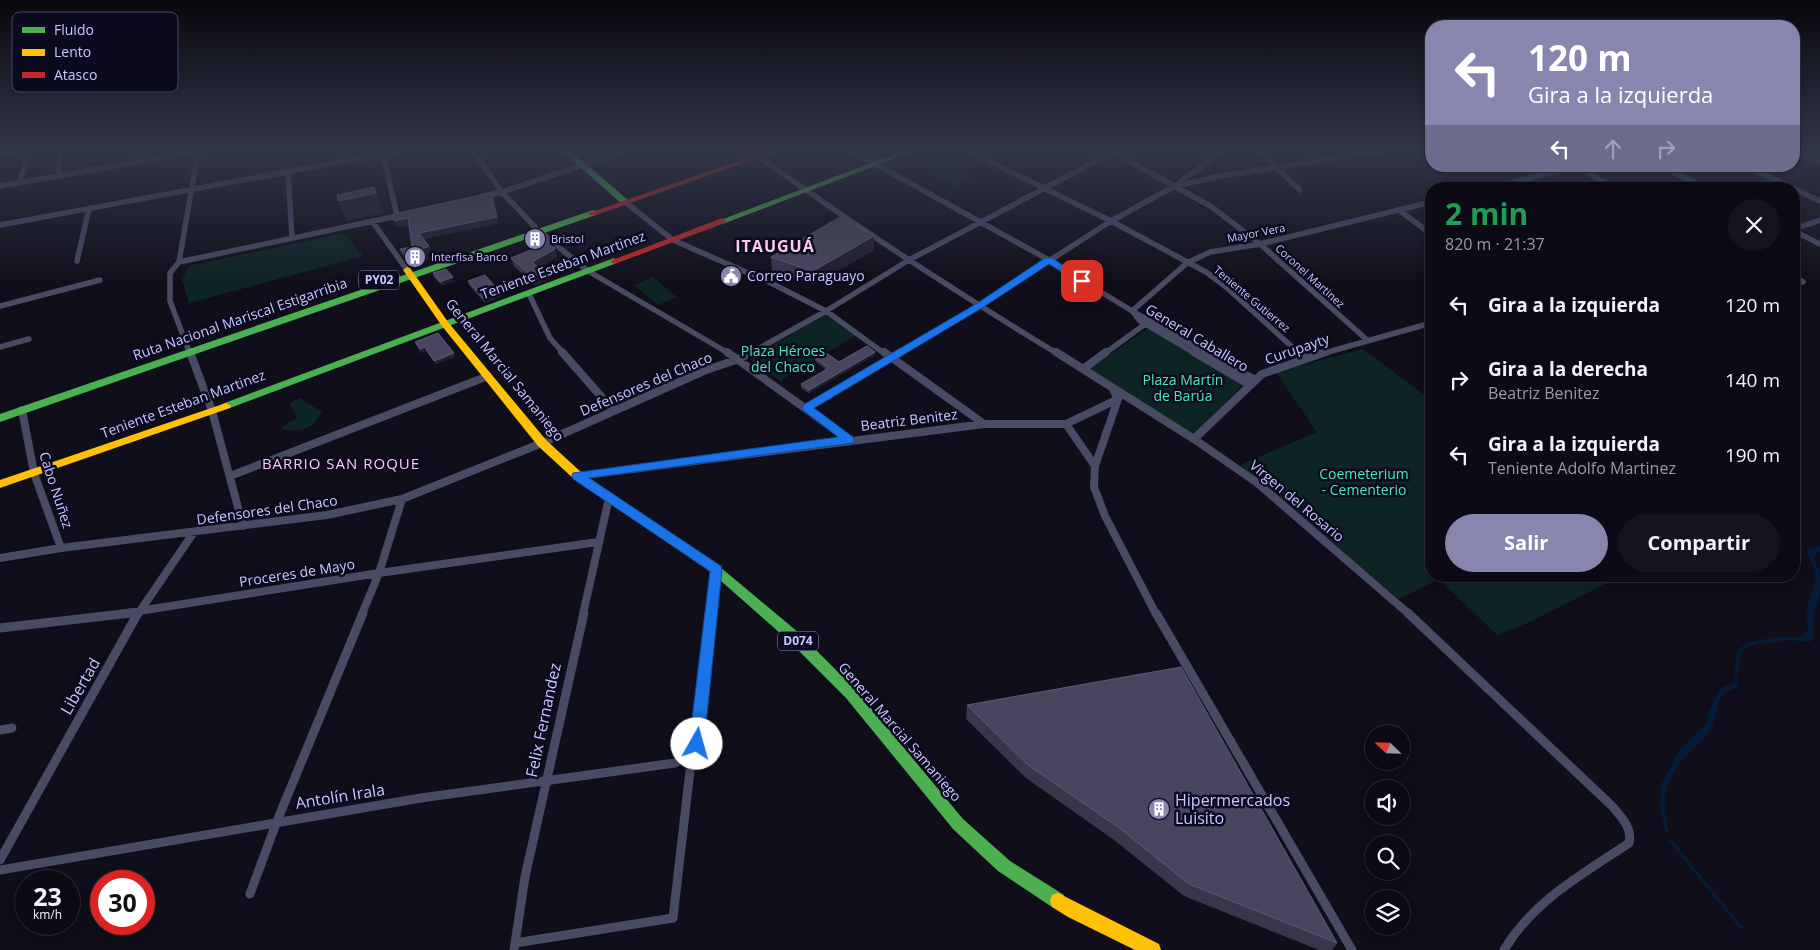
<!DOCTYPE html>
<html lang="es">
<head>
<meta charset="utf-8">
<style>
  :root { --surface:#0c0a14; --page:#15131d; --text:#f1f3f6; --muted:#9a9aa0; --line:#2c2b34; --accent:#8886af }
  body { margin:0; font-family:"Open Sans",sans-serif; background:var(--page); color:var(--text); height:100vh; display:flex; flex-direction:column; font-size:19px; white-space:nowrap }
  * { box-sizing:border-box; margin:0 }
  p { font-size:16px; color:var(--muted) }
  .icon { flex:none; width:28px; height:28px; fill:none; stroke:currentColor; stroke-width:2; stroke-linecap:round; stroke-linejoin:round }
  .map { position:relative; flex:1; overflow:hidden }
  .sheet { position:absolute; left:1425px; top:182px; width:375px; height:400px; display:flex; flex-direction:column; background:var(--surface); border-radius:20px; box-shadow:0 2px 8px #0003,0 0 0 1px var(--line) }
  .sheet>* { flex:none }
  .guide { position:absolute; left:1425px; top:20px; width:375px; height:152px; border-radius:20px; box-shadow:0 2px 8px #0003,0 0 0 1px var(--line); background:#8886af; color:#fff; overflow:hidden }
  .needle { width:32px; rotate:293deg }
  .fabs { position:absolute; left:1365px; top:725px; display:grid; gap:10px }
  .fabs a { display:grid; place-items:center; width:45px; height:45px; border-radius:50%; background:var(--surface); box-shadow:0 2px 8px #0003,0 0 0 1px var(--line); font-size:25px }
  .speed { position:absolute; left:15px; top:870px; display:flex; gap:10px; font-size:25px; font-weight:700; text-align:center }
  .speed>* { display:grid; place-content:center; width:65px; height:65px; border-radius:50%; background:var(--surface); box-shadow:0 2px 8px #0003,0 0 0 1px var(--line); line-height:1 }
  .speed small { font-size:12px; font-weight:400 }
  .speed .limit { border:8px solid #d22; background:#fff; color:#111 }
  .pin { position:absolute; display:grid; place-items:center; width:42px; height:42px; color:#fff; margin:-21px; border-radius:10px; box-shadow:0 2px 8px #0006 }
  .me { position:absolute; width:55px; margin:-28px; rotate:7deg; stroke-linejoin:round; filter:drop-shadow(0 0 4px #0008) }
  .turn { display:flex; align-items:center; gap:18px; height:105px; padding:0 20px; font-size:22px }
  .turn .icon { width:65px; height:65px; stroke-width:2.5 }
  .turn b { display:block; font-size:35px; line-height:42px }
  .lanes { display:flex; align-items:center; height:48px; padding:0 20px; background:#0003; justify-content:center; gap:25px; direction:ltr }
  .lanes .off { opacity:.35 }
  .round { display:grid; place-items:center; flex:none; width:52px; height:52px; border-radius:26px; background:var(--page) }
  .overview { display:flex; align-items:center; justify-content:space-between; height:85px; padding:0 20px }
  h1 { font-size:30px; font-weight:700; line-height:38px; color:#1e9e55 }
  .cta { display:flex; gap:10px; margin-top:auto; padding:10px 20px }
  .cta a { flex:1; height:58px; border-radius:30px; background:var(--accent); color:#fff; font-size:20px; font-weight:700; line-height:58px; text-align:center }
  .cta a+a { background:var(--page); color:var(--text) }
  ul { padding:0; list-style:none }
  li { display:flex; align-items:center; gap:15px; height:75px; padding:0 20px }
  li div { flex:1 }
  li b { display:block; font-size:19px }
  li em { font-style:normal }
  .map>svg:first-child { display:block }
  .green { fill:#0d2424 }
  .water { fill:#051c39 }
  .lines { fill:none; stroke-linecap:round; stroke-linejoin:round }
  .street-far2 { stroke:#494a63; stroke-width:5.5 }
  .street-far1 { stroke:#494a63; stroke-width:8 }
  .street { stroke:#494a63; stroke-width:9 }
  .fast { fill:#4caf50; fill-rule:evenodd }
  .slow { fill:#ffc107; fill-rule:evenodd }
  .jam { fill:#c62828; fill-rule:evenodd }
  .wall { fill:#38364b }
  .shaded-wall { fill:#211f2f }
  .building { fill:#48465e; stroke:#5c5a77 }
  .route { fill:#1a73e8; stroke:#114b97 }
  .labels { text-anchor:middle; stroke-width:5; stroke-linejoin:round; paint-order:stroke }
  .far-street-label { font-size:11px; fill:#c9c7ff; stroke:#0c0a1e }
  .far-poi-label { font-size:11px; fill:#c9c7ff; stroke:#0c0a1e; text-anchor:start }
  .shield { fill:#0c0a1e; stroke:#908ebc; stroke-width:1 }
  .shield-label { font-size:12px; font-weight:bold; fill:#c9c7ff }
  .street-label { font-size:14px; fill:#c9c7ff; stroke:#0c0a1e }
  .poi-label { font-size:14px; fill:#c9c7ff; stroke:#0c0a1e; text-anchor:start }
  .park-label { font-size:14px; fill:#49e9b5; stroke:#0c0a1e }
  .neighbourhood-label { font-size:15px; letter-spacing:1px; fill:#ffc9ef; stroke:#0c0a1e }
  .far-district-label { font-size:16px; font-weight:bold; letter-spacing:1px; fill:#ffc9ef; stroke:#0c0a1e }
  .near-street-label { font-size:16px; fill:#c9c7ff; stroke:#0c0a1e }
  .near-poi-label { font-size:16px; fill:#c9c7ff; stroke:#0c0a1e; text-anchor:start }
  .key { fill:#0c0a1e; stroke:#454362; stroke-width:1 }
  .key-label { font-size:14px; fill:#c9c7ff }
</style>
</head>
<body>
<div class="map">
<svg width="1820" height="950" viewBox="0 0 1820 950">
  <rect width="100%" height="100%" fill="#100e1a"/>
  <path class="green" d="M945 166 971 178 957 186 931 173Z
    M344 233 363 256 189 303 182 280 189 266Z
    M653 277 677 297 658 305 634 285Z
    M825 315 856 335 780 381 749 359Z
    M1149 328 1243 384 1194 437 1087 369Z
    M1363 349 1431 400V576H1621L1532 621 1497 635 1439 579 1399 599 1240 465 1317 432 1276 372Z
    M300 398 322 412 321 414C311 430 299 433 282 429V427L297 418 289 403Z"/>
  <path class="water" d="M1820 546V552L1813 556 1820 573V590L1819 599 1813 616 1814 636 1810 642 1786 640 1748 646 1743 650 1739 661 1737 688C1711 694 1720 717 1708 734 1703 741 1694 747 1688 753 1666 777 1660 801 1669 832H1665L1660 808 1662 783 1679 751 1707 723 1708 714 1715 699 1723 686 1735 684C1736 672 1733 660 1740 649 1747 637 1788 637 1801 637L1808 629 1806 613 1815 580 1814 567 1807 551 1809 549Z
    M1668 840H1672L1744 929H1740Z"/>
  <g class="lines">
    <path class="street-far2" d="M473 151 502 192 535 227
      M751 151C850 223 953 290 1058 354
      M852 151 1049 260 1132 311 1208 354
      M968 151 1111 221 1206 272 1226 287 1300 354
      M1111 151 1212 207 1260 244 1366 339
      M1259 151 1300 190
      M1796 151 1820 162
      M383 154 397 216
      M0 155 18 151
      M1577 166 1615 189
      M1662 166 1707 189
      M1746 166 1820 201
      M288 172 292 237
      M58 175 61 151
      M1521 180 1535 189
      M19 182 31 151
      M1180 182 1223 151
      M0 186 200 151
      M1487 189 1576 166
      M481 197 502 192 624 151
      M625 202 673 240 771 283 826 311 885 354
      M1399 210 1431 234
      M372 221 407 270
      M0 225 399 151
      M1794 229 1820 220
      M539 231 588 271 730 354
      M1794 231 1820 244
      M77 261 89 208
      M179 262 402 215
      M1794 277 1803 282
      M529 294 550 338 564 354
      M0 306 100 280
      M1132 311 1187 263 1210 252 1260 244 1431 202
      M1134 313 1140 321 1196 354
      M0 347 29 339
      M190 354 170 301V273L179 262 198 151
      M749 354 826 311 909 260 1115 151
      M899 354 979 306 1111 221 1175 186 1221 176 1379 151
      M1104 354 1148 322
      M1321 354 1431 323"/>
    <path class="street-far1" d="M190 352 212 411 243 526
      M562 352 613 410
      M727 352 849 440
      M884 352 984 424
      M1056 352 1194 439 1256 482 1409 614
      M1194 352 1250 385
      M1206 352 1255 380
      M1299 352 1305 358
      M1083 369 1106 352
      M1113 389 1118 399 1095 466 1094 487 1105 516 1156 614
      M807 408 901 352
      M22 410 34 473 61 548
      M1194 439 1262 374 1326 352
      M1095 466 1066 424 1118 399
      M230 476 488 376
      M578 476 984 424H1066
      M0 558 61 548 327 515 402 499 542 443 706 370 739 359 751 352
      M120 614 379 573 598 542
      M138 614 194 532
      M362 614 379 573 402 499
      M583 614 609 498
      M711 614 716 570"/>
    <path class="street" d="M1156 613 1352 950
      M1408 613 1612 806C1621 817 1633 828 1629 843 1583 874 1533 901 1504 950
      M0 628 131 613
      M0 730 12 728
      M0 860 138 613
      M0 870 421 798 675 763 686 758 697 744 711 613
      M250 894 277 821 363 613
      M515 943 673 918 692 753
      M514 950 525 877 584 613"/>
    <path class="fast" d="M562 151H571L628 200V204H622Z
      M903 151H914L725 223 722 224 718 221Z
      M593 210 596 211V215L0 422V414Z
      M614 258 618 261 617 263 230 408 226 409 221 406 222 404Z
      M625 504 720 567 799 633 856 690 963 819 1010 861 1064 895 1066 901 1064 907 1058 909 1052 907 998 871 953 829 846 698 789 641 712 573 621 511 619 508 621 505Z"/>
    <path class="slow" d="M407 267 410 268 448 322 546 440 582 473 629 505 631 508 629 511H621L574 479 538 446 442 326 403 270Z
      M226 403 231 406 230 408 0 488V480Z
      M1058 893 1159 944 1161 950H1135L1068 917 1052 907 1050 901 1052 895Z"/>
    <path class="jam" d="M766 151H778L596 215H590L589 213Z
      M722 218 726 221 725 223 617 263 614 264 610 261Z"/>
  </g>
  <path class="wall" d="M394 221 499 223 423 239 429 246 431 253 426 254 428 259 409 265 403 256 400 249 412 247 409 225 397 227Z
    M874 236V250L814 284 772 271 771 257Z
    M529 238 550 244 555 249 557 257 538 268 544 273 546 281 535 285 514 266 511 258 537 248 530 241Z
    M433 273 454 281 442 285 434 277Z
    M468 281 502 296 485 303 469 285Z
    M415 342 455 357 436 364 426 351 421 353Z
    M875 355 809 393 801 388V384L826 370 815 361V358L839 362Z
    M967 705 1337 943 1332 950H1319L1184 896 1114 840 1026 778 966 719Z"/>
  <path class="shaded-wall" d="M374 187 384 213 347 221 338 201Z
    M491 193 499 223 421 239 419 233Z
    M408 218 410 224 397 227 394 221Z
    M874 236V250L814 284 813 271Z
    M429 246 431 253 426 254 428 259 409 265 407 259 422 249Z
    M555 249 557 257 534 270 532 262Z
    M544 273 546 281 535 285 533 277Z
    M453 277 454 281 442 285 440 282Z
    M501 293 502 296 485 303 484 299Z
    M425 347 426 351 421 353 420 349Z
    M875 352V355L809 393V390Z
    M454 353 455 357 436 364 434 361Z"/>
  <path class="building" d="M374 187 376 193 338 201 337 195Z
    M491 193 497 217 419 233 429 246 422 249 425 252 407 259 400 249 412 247 408 218 394 221 393 214Z
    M840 217 874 236 813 271 771 257Z
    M539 234 549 243 539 247 529 238Z
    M548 243 555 249 532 262 544 273 533 277 511 258Z
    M446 269 453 277 440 282 433 273Z
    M485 275 501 293 484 299 468 281Z
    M438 333 454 353 434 361 425 347 420 349 415 342Z
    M867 346 875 352 809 390 801 384 829 368 815 358 825 352 839 362Z
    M1181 667 1337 943 1189 884 1118 827 1028 765 967 705Z"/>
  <linearGradient id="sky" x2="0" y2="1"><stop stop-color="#09080e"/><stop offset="0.53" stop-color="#313649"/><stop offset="1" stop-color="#313649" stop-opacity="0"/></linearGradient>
  <rect width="1820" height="284" fill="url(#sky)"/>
  <path class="route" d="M1045 258H1052L1087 281 1085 283H1079L1049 264 982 308 814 408 853 437 854 440 853 443 589 478 721 566 722 570 704 744 702 748 697 750 692 748 689 744 710 571 573 479 572 476 573 473 838 437 803 410 802 408 803 405 976 304Z"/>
  <defs>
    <g id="building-disc" transform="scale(1.125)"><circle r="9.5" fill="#8886af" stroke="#0c0a1e"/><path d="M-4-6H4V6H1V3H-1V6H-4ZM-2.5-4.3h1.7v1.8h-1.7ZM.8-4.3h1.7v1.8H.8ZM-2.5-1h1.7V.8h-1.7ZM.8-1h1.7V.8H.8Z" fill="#fff"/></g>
    <g id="civic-disc" transform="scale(1.125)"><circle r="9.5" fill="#8886af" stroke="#0c0a1e"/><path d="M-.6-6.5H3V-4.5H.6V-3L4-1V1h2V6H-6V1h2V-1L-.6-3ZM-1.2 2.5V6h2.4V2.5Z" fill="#fff"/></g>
  </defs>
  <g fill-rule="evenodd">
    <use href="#building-disc" x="535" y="239"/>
    <use href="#building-disc" x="415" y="257"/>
    <use href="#civic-disc" x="731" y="276"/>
    <use href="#building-disc" x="1159" y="809"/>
  </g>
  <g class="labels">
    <g class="far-street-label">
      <text transform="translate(1256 233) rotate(-11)" y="4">Mayor Vera</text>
      <text transform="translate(1310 276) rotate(42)" y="4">Coronel Martinez</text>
      <text transform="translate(1252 299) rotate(40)" y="4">Teniente Gutierrez</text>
    </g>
    <g class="far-poi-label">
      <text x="551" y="243">Bristol</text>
      <text x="431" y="261">Interfisa Banco</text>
    </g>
    <g class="shield">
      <rect x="359" y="270.5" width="40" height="19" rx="4"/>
      <rect x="778" y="631.5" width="40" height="19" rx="4"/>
    </g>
    <g class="shield-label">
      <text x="379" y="284">PY02</text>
      <text x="798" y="645">D074</text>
    </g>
    <g class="street-label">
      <text transform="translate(563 265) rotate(-20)" y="5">Teniente Esteban Martinez</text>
      <text transform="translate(240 319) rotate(-19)" y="5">Ruta Nacional Mariscal Estigarribia</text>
      <text transform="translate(1197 338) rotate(31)" y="5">General Caballero</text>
      <text transform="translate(1297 349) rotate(-19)" y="5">Curupayty</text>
      <text transform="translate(505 370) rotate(51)" y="5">General Marcial Samaniego</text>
      <text transform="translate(646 384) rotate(-23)" y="5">Defensores del Chaco</text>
      <text transform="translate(183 404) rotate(-20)" y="5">Teniente Esteban Martinez</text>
      <text transform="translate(909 420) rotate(-7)" y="5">Beatriz Benitez</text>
      <text transform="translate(56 490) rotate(72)" y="5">Cabo Nuñez</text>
      <text transform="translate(1297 501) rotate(40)" y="5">Virgen del Rosario</text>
      <text transform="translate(267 510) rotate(-8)" y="5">Defensores del Chaco</text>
      <text transform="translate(297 573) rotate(-9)" y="5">Proceres de Mayo</text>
      <text transform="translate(900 732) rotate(49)" y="5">General Marcial Samaniego</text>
    </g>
    <g class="poi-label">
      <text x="747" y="281">Correo Paraguayo</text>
    </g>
    <g class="park-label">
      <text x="783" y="356">Plaza Héroes<tspan x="783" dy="16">del Chaco</tspan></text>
      <text x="1183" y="385">Plaza Martín<tspan x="1183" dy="16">de Barúa</tspan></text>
      <text x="1364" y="479">Coemeterium<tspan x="1364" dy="16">- Cementerio</tspan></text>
    </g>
    <g class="neighbourhood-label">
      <text x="341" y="469">BARRIO SAN ROQUE</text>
    </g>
    <g class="far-district-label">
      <text x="775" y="252">ITAUGUÁ</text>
    </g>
    <g class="near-street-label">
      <text transform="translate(80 686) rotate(-60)" y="6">Libertad</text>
      <text transform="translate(543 720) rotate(-78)" y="6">Felix Fernandez</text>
      <text transform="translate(340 796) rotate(-9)" y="6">Antolín Irala</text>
    </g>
    <g class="near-poi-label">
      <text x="1175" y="806">Hipermercados<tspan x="1175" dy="18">Luisito</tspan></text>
    </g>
  </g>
  <rect x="12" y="12" width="166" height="80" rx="8" class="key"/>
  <rect x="22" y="27" width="23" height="6" fill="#4caf50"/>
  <rect x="22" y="49" width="23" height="7" fill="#ffc107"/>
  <rect x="22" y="72" width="23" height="6" fill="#c62828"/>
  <g class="key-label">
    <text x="54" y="35">Fluido</text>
    <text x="54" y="57">Lento</text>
    <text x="54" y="80">Atasco</text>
  </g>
</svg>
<div class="fabs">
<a><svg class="needle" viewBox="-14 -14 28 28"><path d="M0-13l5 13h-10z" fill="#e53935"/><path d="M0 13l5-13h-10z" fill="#9a9aa0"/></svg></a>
<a><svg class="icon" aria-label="sound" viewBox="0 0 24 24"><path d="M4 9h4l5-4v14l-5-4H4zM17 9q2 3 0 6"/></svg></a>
<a><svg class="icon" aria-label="search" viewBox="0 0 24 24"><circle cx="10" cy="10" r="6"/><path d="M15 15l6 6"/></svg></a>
<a><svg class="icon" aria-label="layers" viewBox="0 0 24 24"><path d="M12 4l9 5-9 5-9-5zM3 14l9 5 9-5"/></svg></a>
</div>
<div class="speed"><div>23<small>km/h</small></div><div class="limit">30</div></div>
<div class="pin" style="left:1082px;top:281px;background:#d93025"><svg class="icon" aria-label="arrive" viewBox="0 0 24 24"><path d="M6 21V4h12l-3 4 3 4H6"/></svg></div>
<svg class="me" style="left:697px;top:744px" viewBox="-20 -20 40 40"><circle r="19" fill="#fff"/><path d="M0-13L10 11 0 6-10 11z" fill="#1a73e8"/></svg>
<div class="guide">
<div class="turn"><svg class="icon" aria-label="left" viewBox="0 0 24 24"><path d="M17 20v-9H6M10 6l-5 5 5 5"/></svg><div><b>120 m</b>Gira a la izquierda</div></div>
<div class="lanes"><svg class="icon" aria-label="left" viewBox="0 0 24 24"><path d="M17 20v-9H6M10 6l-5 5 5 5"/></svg><svg class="icon off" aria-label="ahead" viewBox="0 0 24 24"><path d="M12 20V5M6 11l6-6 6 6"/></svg><svg class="icon off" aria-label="right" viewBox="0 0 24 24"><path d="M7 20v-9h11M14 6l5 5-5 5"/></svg></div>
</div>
<section class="sheet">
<div class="overview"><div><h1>2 min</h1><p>820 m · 21:37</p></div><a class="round"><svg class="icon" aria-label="close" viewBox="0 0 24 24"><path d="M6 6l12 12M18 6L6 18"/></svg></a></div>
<ul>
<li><svg class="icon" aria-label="left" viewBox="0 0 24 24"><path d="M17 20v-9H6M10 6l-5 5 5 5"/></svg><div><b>Gira a la izquierda</b></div><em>120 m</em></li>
<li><svg class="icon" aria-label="right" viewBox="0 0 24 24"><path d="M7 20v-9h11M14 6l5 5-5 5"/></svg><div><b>Gira a la derecha</b><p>Beatriz Benitez</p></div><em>140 m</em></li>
<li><svg class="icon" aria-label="left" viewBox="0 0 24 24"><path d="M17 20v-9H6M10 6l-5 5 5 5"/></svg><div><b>Gira a la izquierda</b><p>Teniente Adolfo Martinez</p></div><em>190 m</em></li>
</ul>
<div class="cta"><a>Salir</a><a>Compartir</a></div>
</section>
</div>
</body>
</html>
